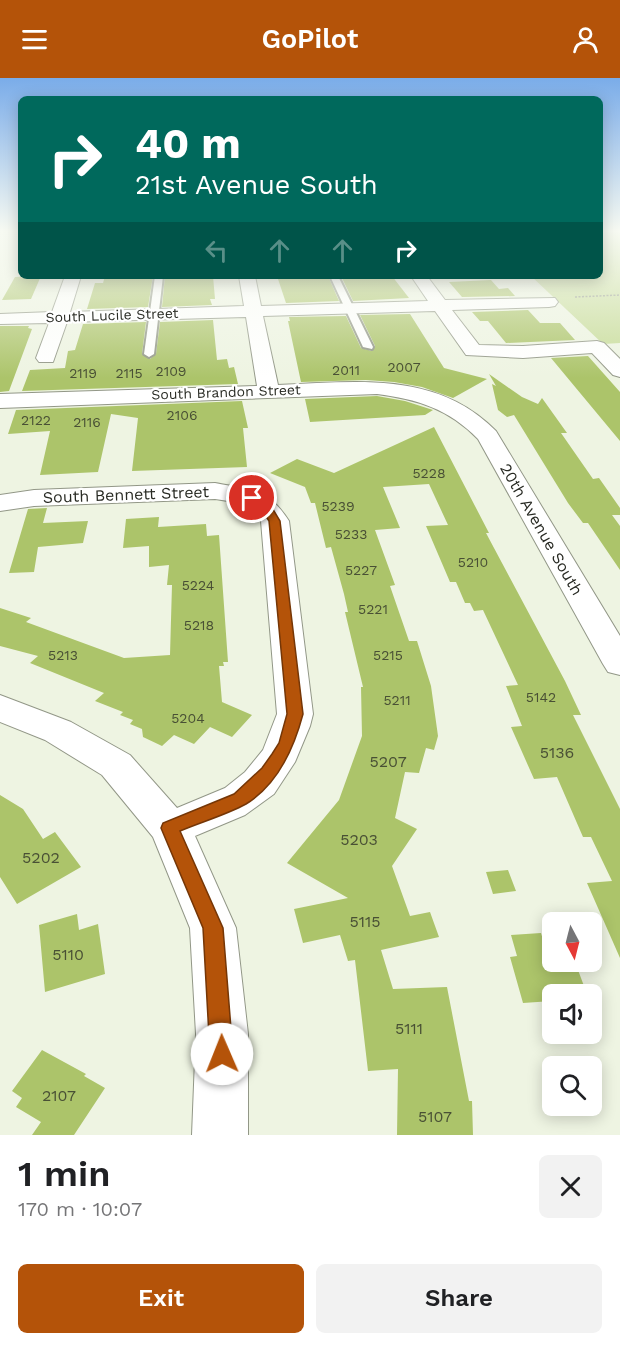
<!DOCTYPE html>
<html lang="en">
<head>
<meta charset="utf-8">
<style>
  :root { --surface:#fff; --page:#f2f2f2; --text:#202124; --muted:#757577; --accent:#b45309 }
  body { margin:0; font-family:"Work Sans",sans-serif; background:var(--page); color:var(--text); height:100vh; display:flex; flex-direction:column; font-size:22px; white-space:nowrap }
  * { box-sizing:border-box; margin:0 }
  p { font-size:20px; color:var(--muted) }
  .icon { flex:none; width:33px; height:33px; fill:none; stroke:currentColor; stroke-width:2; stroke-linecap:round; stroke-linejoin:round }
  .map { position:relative; height:1057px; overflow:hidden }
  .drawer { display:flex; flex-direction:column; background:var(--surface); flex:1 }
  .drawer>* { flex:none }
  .top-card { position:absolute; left:18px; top:18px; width:585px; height:183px; border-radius:9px; box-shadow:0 3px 15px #0003; background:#00695c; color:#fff; overflow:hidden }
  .needle { width:39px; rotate:173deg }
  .controls { position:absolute; left:542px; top:834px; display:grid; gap:12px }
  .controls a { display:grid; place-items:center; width:60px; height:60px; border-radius:9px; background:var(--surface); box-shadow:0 3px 15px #0003; font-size:30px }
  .pin { position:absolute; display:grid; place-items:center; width:51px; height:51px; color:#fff; margin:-26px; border:3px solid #fff; border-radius:50%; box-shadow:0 2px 6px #0007 }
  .me { position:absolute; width:66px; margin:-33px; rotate:359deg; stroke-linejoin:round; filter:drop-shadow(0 0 4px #0008) }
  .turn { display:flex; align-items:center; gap:21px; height:126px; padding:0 18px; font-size:27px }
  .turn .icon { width:78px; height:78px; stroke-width:2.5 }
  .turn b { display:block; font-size:42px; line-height:51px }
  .lanes { display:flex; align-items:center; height:57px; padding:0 18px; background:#0003; justify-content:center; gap:30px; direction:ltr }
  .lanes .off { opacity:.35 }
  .round { display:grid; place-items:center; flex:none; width:63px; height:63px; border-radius:9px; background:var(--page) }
  .summary { display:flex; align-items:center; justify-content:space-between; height:102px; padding:0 18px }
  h1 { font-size:36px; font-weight:600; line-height:45px }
  .action { display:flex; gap:12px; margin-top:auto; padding:12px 18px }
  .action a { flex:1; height:69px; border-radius:9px; background:var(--accent); color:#fff; font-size:24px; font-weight:600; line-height:69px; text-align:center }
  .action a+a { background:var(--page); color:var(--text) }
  header { display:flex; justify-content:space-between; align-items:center; height:78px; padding:0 18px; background:var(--accent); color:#fff; font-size:27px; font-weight:600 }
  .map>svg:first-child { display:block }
  .green { fill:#c8dc9a }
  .building { fill:#acc46a }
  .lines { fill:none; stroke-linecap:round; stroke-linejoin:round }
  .lane-casing { stroke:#929787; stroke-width:4 }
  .street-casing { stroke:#929787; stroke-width:2 }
  .path { stroke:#919588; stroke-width:1.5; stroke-dasharray:2 1.5; stroke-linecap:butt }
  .lane { fill:#fff; fill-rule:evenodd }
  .street { fill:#fff; fill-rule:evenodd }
  .route { fill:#b45309; stroke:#753606; stroke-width:1.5 }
  .labels { text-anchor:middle; stroke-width:4.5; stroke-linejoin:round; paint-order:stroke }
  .far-street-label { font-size:14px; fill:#282a23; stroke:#fff }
  .number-label { font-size:14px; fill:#495035 }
  .street-label { font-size:16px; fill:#282a23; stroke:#fff }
  .near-number-label { font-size:16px; fill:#495035 }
</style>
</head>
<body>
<header><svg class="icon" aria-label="menu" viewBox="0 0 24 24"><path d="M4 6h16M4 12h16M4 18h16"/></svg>GoPilot<svg class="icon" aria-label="person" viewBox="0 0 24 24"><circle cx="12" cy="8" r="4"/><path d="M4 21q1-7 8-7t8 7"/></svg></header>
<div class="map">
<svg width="620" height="1057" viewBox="0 0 620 1057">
  <rect width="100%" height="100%" fill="#eef4e2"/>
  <path class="green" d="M600 152H620V265L603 266 531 198H600Z"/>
  <path class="building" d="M41 198 31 221 2 222 15 199Z
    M105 198H153L148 229 87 231 95 205H103Z
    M165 198H213L215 221H210L212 227 162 229Z
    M277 198H328L339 223 286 225Z
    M341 198H392L409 220 353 223Z
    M491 202 499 211 508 210 515 218 462 219 449 204Z
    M528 232 540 245H560L575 262 506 265 488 243H480L472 234Z
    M410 236 444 290 487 301 453 320 422 309 394 304 366 302 301 304 288 243H290L289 239 346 238 361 270 372 273 375 268 360 237Z
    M213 242 217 282 227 281 229 290 234 289 238 306 22 313 30 292 65 290 68 273 75 272 83 246 146 244 142 276 150 281 156 276 160 244Z
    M0 248H29L28 250 32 251 9 313 0 314Z
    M588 278 620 314V363L551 280Z
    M489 296 522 319 538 326 542 320 567 355H561L593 401 599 400 620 430V437H612L620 448V492L588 445H583L568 425 514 337 507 339 498 332 492 306 496 308Z
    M377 318 405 323 433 332 425 337 310 344 305 321Z
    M242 323 248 350H243L247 389 132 393 138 340 111 336 98 394 40 397 50 353 8 356 16 332Z
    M434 349 489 455H486L565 603 581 637H573L620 731V880L587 805 612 803 591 759H583L557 699 534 701 511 649 522 648 506 608 518 607 483 532 474 533 470 525H465L456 504H450L426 448 448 447 429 406 383 409 400 450 375 452 395 507 390 508 409 563H417L431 608 438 658 434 672 426 670 419 695 405 694 395 740 417 751 392 788 410 838 430 834 439 859 381 872 393 911 447 909 469 1023H472L473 1057H397L398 991 368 993 355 882 348 883 340 857 303 865 294 831 348 820 287 785 339 722 362 658 361 609H363L345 534H348L344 516 331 469 326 470 315 425H311L305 409 270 395 297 381 334 395Z
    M47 430 43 445 88 443 83 465 38 469 34 494 9 495 28 431Z
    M159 439 158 449 206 446 207 458 219 457 228 584H223L224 588H219L222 624 252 637 232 659 210 649 194 666 174 657 162 668 143 659 142 651 130 646 133 642 120 637 123 634 95 623 104 615 30 585 38 578 0 568V530L31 540 26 544 124 580 170 577 172 507H167L169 487 149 489V468L123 470 126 441Z
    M0 717 23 731 43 761 55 754 81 789 17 826 0 799Z
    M508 792 516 813 493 816 486 794Z
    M77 836 79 852 98 846 105 896 45 914 39 847Z
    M541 855 547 875H552V884H575L587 916H552V923L523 925 510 879 517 878 511 857Z
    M42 972 86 996 84 998 105 1010 74 1057H32L41 1044 16 1029 22 1020 12 1013Z"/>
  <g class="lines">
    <g class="lane-casing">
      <path id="lane" d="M155 198H163L154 276 149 279 144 276Z
        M330 198H338L373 269 372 271 363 269Z"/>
    </g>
    <g class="street-casing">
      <path id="street" d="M65 198H81L70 234 244 228 239 198H255L261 228 428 223 411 198H427L445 222 555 220 558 224 555 228 549 229 452 232 479 267 523 268 597 263 604 265 620 281V299L613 297 592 275 523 280 466 277 435 233 263 238 278 307C356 304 436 292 496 353L620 558V597L608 594 603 586 478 361C449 331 417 321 377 316L0 330V316L257 308 246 239 67 244 53 284H39L36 280 49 245 0 246V236L52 234Z
        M215 405C251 412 267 409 289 443L313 636 310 648 295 684 274 716 245 737 195 758 236 850 248 956V1057H192L196 956 190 850 153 759 102 697 45 662 0 644V617L71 644 130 677 177 730 225 710 245 694 263 672 277 636 261 443C251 425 234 424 215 421L34 428 0 433V417L34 412Z"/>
    </g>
    <path class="path" d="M575 219 620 217"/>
    <use href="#lane" class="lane"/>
    <use href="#street" class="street"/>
  </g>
  <linearGradient id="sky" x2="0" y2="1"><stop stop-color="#7aace9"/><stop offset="0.51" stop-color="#f7faf2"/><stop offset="1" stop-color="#f7faf2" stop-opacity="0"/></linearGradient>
  <rect width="620" height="300" fill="url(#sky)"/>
  <path class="route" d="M252 416 271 428 280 443 303 636C294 670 277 707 246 726 226 737 201 744 180 753L223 850 233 976 230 985 222 988 214 985 210 976 203 850 161 750 163 745 234 716 262 690 272 676 279 665 287 636 269 443 262 432 246 420Z"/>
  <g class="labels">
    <g class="far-street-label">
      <text transform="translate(112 237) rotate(-2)" y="5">South Lucile Street</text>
      <text transform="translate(226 314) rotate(-2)" y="5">South Brandon Street</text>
    </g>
    <g class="number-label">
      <text x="404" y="294">2007</text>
      <text x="346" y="297">2011</text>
      <text x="171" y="298">2109</text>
      <text x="83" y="300">2119</text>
      <text x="129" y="300">2115</text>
      <text x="182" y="342">2106</text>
      <text x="36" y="347">2122</text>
      <text x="87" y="349">2116</text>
      <text x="429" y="400">5228</text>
      <text x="338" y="433">5239</text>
      <text x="351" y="461">5233</text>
      <text x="473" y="489">5210</text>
      <text x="361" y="497">5227</text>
      <text x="198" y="512">5224</text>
      <text x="373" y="536">5221</text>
      <text x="199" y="552">5218</text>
      <text x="63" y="582">5213</text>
      <text x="388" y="582">5215</text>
      <text x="541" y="624">5142</text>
      <text x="397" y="627">5211</text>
      <text x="188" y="645">5204</text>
    </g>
    <g class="street-label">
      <text transform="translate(126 416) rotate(-2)" y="6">South Bennett Street</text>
      <text transform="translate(542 451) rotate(60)" y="6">20th Avenue South</text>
    </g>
    <g class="near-number-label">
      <text x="557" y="680">5136</text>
      <text x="388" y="689">5207</text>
      <text x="359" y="767">5203</text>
      <text x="41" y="785">5202</text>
      <text x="365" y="849">5115</text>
      <text x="68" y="882">5110</text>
      <text x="409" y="956">5111</text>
      <text x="59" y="1023">2107</text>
      <text x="435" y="1044">5107</text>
    </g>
  </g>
</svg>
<div class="controls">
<a><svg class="needle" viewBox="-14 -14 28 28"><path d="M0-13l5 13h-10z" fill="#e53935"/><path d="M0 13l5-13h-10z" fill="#757577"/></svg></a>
<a><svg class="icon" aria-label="sound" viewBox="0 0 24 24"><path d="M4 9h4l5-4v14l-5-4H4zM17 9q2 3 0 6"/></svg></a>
<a><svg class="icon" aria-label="search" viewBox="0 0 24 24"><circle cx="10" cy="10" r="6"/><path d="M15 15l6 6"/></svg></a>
</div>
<div class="pin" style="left:252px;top:420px;background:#d93025"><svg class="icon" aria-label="arrive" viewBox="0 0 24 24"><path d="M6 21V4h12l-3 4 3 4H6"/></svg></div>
<svg class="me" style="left:222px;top:976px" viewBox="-20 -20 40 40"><circle r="19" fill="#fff"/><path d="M0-13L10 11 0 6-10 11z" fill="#b45309"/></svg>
<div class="top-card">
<div class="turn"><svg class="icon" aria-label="right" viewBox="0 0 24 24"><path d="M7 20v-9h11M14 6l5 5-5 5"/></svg><div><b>40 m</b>21st Avenue South</div></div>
<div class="lanes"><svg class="icon off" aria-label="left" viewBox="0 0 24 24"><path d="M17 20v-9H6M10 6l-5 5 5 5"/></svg><svg class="icon off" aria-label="ahead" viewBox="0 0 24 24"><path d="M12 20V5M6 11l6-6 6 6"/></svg><svg class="icon off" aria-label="ahead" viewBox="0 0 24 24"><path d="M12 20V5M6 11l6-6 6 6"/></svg><svg class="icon" aria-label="right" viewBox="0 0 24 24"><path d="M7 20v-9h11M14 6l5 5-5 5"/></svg></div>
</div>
</div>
<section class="drawer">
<div class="summary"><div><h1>1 min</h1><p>170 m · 10:07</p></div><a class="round"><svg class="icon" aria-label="close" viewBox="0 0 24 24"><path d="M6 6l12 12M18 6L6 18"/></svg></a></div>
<div class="action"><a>Exit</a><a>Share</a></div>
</section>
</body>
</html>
